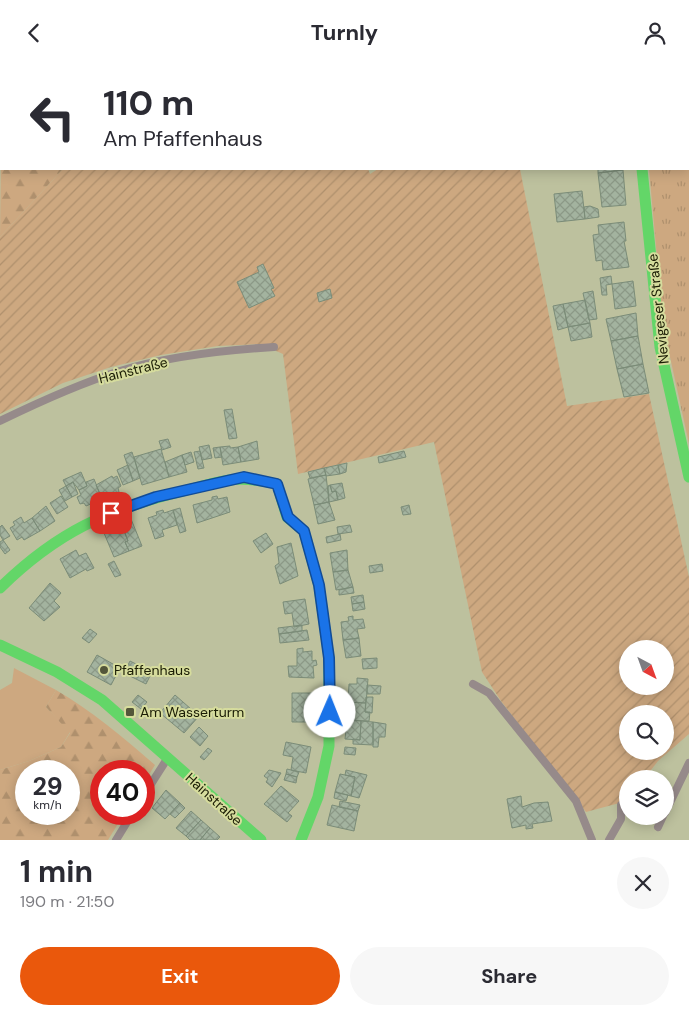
<!DOCTYPE html>
<html lang="en">
<head>
<meta charset="utf-8">
<style>
  :root { --surface:#fff; --page:#f7f7f7; --text:#2b2b33; --muted:#7c7c81; --accent:#ea580c }
  body { margin:0; font-family:"DM Sans",sans-serif; background:var(--page); color:var(--text); height:100vh; display:flex; flex-direction:column; font-size:19px; white-space:nowrap }
  * { box-sizing:border-box; margin:0 }
  p { font-size:16px; color:var(--muted) }
  .icon { flex:none; width:28px; height:28px; fill:none; stroke:currentColor; stroke-width:2; stroke-linecap:round; stroke-linejoin:round }
  .map { position:relative; height:775px; overflow:hidden }
  .sheet { display:flex; flex-direction:column; background:var(--surface); flex:1 }
  .sheet>* { flex:none }
  .top-card { position:absolute; left:0px; top:0px; width:690px; height:105px; box-shadow:0 2px 12px #0003; background:#fff; color:var(--text); overflow:hidden }
  .needle { width:32px; rotate:139deg }
  .fabs { position:absolute; left:619px; top:575px; display:grid; gap:10px }
  .fabs a { display:grid; place-items:center; width:55px; height:55px; border-radius:50%; background:var(--surface); box-shadow:0 2px 12px #0003; font-size:25px }
  .speed { position:absolute; left:15px; top:695px; display:flex; gap:10px; font-size:25px; font-weight:700; text-align:center }
  .speed>* { display:grid; place-content:center; width:65px; height:65px; border-radius:50%; background:var(--surface); box-shadow:0 2px 12px #0003; line-height:1 }
  .speed small { font-size:12px; font-weight:400 }
  .speed .limit { border:8px solid #d22; background:#fff; color:#111 }
  .pin { position:absolute; display:grid; place-items:center; width:42px; height:42px; color:#fff; margin:-21px; border-radius:10px; box-shadow:0 2px 8px #0006 }
  .me { position:absolute; width:55px; margin:-28px; rotate:1deg; stroke-linejoin:round; filter:drop-shadow(0 0 4px #0008) }
  .turn { display:flex; align-items:center; gap:18px; height:105px; padding:0 20px; font-size:22px }
  .turn .icon { width:65px; height:65px; stroke-width:2.5 }
  .turn b { display:block; font-size:35px; line-height:42px }
  .round { display:grid; place-items:center; flex:none; width:52px; height:52px; border-radius:26px; background:var(--page) }
  .head { display:flex; align-items:center; justify-content:space-between; height:85px; padding:0 20px }
  h1 { font-size:30px; font-weight:700; line-height:38px }
  .action { display:flex; gap:10px; margin-top:auto; padding:10px 20px }
  .action a { flex:1; height:58px; border-radius:30px; background:var(--accent); color:#fff; font-size:20px; font-weight:700; line-height:58px; text-align:center }
  .action a+a { background:var(--page); color:var(--text) }
  header { display:flex; justify-content:space-between; align-items:center; height:65px; padding:0 20px; background:var(--surface); font-size:22px; font-weight:700 }
  .map>svg:first-child { display:block }
  .grass { fill:#cda880 }
  .forest { fill:url(#forest-firs); fill-rule:evenodd }
  .park { fill:url(#park-tufts) }
  .garden { fill:url(#garden-furrows); fill-rule:evenodd }
  .lines { fill:none; stroke-linecap:round; stroke-linejoin:round }
  .stream { stroke:#5cbcda; stroke-width:4.5 }
  .building { fill:url(#building-cross-hatch); stroke:#7b8c78 }
  .lane { stroke:#968a8a; stroke-width:8 }
  .fast { stroke:#63d668; stroke-width:11 }
  .route-casing { stroke:#114b97; stroke-width:12 }
  .route { stroke:#1a73e8; stroke-width:9 }
  .poi-dot { fill:#53563a; stroke:#d6dc9d; stroke-width:2 }
  .labels { text-anchor:middle; stroke-width:4; stroke-linejoin:round; paint-order:stroke }
  .street-label { font-size:14px; fill:#1a1c04; stroke:#d6dc9d }
  .poi-label { font-size:14px; fill:#1a1c04; stroke:#d6dc9d; text-anchor:start }
</style>
</head>
<body>
<header><svg class="icon" aria-label="back" viewBox="0 0 24 24"><path d="M15 5l-7 7 7 7"/></svg>Turnly<svg class="icon" aria-label="person" viewBox="0 0 24 24"><circle cx="12" cy="8" r="4"/><path d="M4 21q1-7 8-7t8 7"/></svg></header>
<div class="map">
<svg width="689" height="775" viewBox="0 0 689 775">
  <defs>
    <pattern id="forest-firs" width="22" height="20" patternUnits="userSpaceOnUse" patternTransform="scale(1.25)"><rect width="22" height="20" fill="#cda880"/><path d="M5 1l3.5 6h-7zM16 11l3.5 6h-7z" fill="#af906d"/></pattern>
    <pattern id="park-tufts" width="24" height="20" patternUnits="userSpaceOnUse" patternTransform="scale(1.25)"><rect width="24" height="20" fill="#cda880"/><path d="M3 7l-1-3M5 7V3M7 7l1-3M15 17l-1-3M17 17v-4M19 17l1-3" fill="none" stroke="#af906d"/></pattern>
    <pattern id="garden-furrows" width="10" height="10" patternUnits="userSpaceOnUse" patternTransform="scale(1.25)"><rect width="10" height="10" fill="#cda880"/><path d="M-1 1l2-2M0 10L10 0M9 11l2-2" fill="none" stroke="#af906d"/></pattern>
    <pattern id="building-cross-hatch" width="8" height="8" patternUnits="userSpaceOnUse" patternTransform="scale(1.25)"><rect width="8" height="8" fill="#a3b39f"/><path d="M0 0l8 8M0 8l8-8" fill="none" stroke="#8c9987"/></pattern>
  </defs>
  <rect width="100%" height="100%" fill="#bdc19e"/>
  <path class="grass" d="M14 603 56 625 46 642 70 667 61 682 29 696 0 705V625L12 618Z"/>
  <path class="forest" d="M1 84V104H63L0 172Z
    M56 625C92 646 123 672 155 700L144 718V706H101V749H124L108 775H0V705L29 696 61 682 70 668 46 642ZM69 706V749H26V706Z"/>
  <path class="park" d="M633 0H689V379L663 260 649 104H689V1Z"/>
  <path class="garden" d="M63 104H368L370 109 378 104H520L567 341 649 329 689 512V669L658 696 644 714H628L627 736 586 747 501 636 482 607 434 377 298 409 283 289 260 279 218 281 161 290 111 302 63 318 0 349V172ZM628 584H665V621H628ZM628 649H665V686H628Z"/>
  <g class="lines">
    <path class="stream" d="M686 0 687 1
      M689 10V11"/>
  </g>
  <path class="building" d="M598 104H623V105L598 108Z
    M623 105 626 140 602 142 598 108Z
    M582 126 585 154 557 157 554 129Z
    M590 141 598 144 599 152 585 154 584 142Z
    M624 157 626 176H624L629 202 603 205 602 195 596 196 593 170 599 169 598 160Z
    M263 199 274 223 271 224 275 231 249 243 237 217 259 207 257 202Z
    M611 211 612 219 606 220 607 230H602L600 213Z
    M633 216 636 241 615 244 612 219Z
    M330 224 332 233 319 237 317 228Z
    M593 226 597 254 589 255 583 228Z
    M585 235 590 258 568 262 563 239Z
    M563 239 568 262 558 265 553 241Z
    M636 248 638 271 611 276 606 254Z
    M590 258 592 272 571 276 568 262Z
    M638 271 643 299 617 304 611 276Z
    M643 299 649 328 624 332 617 304Z
    M232 344 237 373 229 374 224 345Z
    M168 374 171 382 162 385 159 376Z
    M257 376 259 394 241 397 238 382Z
    M209 380 212 393 202 395 199 382Z
    M230 381V383L238 382 241 397 223 400 220 382Z
    M220 382 222 392 215 393 213 383Z
    M161 384 169 412 142 420 134 392Z
    M200 386 204 403 198 404 194 387Z
    M404 386 406 392 379 398 378 392Z
    M132 387 140 413 133 416 124 390Z
    M191 387 194 397 185 400 182 390Z
    M182 390 187 407 169 412 165 397Z
    M347 398 346 407 340 409 338 400Z
    M128 400 133 416 123 420 117 405Z
    M338 400 340 409 326 411 324 403Z
    M324 403 326 410 310 413 308 407Z
    M81 407 87 421 79 425 73 417 66 421 63 415Z
    M326 410 329 437 314 440 308 414Z
    M112 411 113 413 117 411 121 421 118 423 119 427 102 434 96 420Z
    M94 414 102 434 86 441 84 438 80 439 77 432 81 430 79 425 87 421 86 417Z
    M73 417 78 429 72 432 66 421Z
    M342 418 345 433 338 435 336 426 332 427 330 420Z
    M330 420 332 427 336 426 338 435 329 437 328 421Z
    M66 421 72 432 65 436 59 425Z
    M61 431 68 442 57 449 50 438Z
    M217 431 218 434 227 432 230 447 197 458 193 440 212 435V432Z
    M329 437 335 455 318 459 314 440Z
    M409 440 411 449 403 450 401 442Z
    M46 441 55 456 40 466 32 453Z
    M180 443 186 466 180 468 173 445Z
    M163 445 164 448 173 445 177 460 162 465 164 471 155 474 148 453 157 450 156 447Z
    M21 452 24 458 32 453 40 466 24 475 22 472 17 475 10 463 15 460 13 457Z
    M131 454 142 481 129 486 125 477 128 476 121 458Z
    M121 458 128 476 125 477 129 486 114 492 104 468 112 465 111 462Z
    M2 460 10 471 3 475 0 470V462Z
    M350 460 352 467 338 469 337 462Z
    M266 468 273 479 261 488 253 476Z
    M340 469 341 475 327 478 326 472Z
    M3 475 10 485 5 489 0 482V477Z
    M291 478 298 511 280 519 275 501 279 498 277 482Z
    M76 485 79 491 86 488 94 503 87 506 86 504 70 513 60 494Z
    M347 485 348 505 333 507 330 488Z
    M114 496 121 510 115 512 108 499Z
    M382 499 383 506 370 508 369 501Z
    M348 505 353 522 336 525 333 507Z
    M50 518 61 528 54 536 60 542 44 556 29 543Z
    M353 522 354 528 339 530V525Z
    M363 530 364 537 352 539 351 532Z
    M305 534 309 559 294 562 292 548 285 549 283 537Z
    M364 537 365 544 353 546 352 539Z
    M353 551V555L363 554 365 563 357 564 359 573 343 575 341 557 349 556 348 552Z
    M302 560V566L279 569 278 563Z
    M90 564 97 569 89 578 82 573Z
    M307 565 309 575 280 578 279 569Z
    M359 573 361 591 346 593 343 575Z
    M303 583V587L312 586V596L316 595 317 600 313 601 314 613 289 612 288 601H297V584Z
    M97 590 120 603 111 620 87 607Z
    M377 593V603L363 604 362 594Z
    M130 596 152 607 146 619 124 608Z
    M357 613 368 614 366 638 348 637 349 619H357Z
    M367 620 381 621 380 629H367Z
    M292 628H313V657H292Z
    M138 630 147 637 141 644 132 637Z
    M175 630 199 651 184 668 160 648Z
    M366 632H373L372 648 365 647Z
    M348 637 366 638 365 647H370L369 656 347 655Z
    M347 655 361 656 360 675 345 674Z
    M361 656 373 657V680L353 679V674L360 675Z
    M373 657 386 659 385 672H379L378 682H373Z
    M199 662 208 671 200 681 190 672Z
    M286 677 311 682 306 708 291 705 293 692 283 690Z
    M345 682 356 683 355 690 344 689Z
    M208 683 212 686 204 695 200 692Z
    M287 704 299 707 297 712 286 709Z
    M269 705 281 708 272 722 266 717 268 714 264 711Z
    M346 705 367 710 359 733 351 731 355 712 345 710Z
    M286 709 297 712 296 718 284 715Z
    M340 709 355 712 351 731 335 727Z
    M281 721 299 736 288 748 292 751 287 757 264 739Z
    M166 725 180 738 165 754 152 743Z
    M335 727 348 730 346 736 334 733Z
    M521 731 522 742 534 738 548 737 552 756 532 759 533 763 526 764V760L512 763 507 734Z
    M340 736 360 740 358 746 339 742Z
    M180 738 185 743 175 753 170 749Z
    M332 740 358 746 354 766 327 760Z
    M191 746 201 755 186 771 176 763Z
    M201 755 210 763 200 775H190L186 771Z
    M210 763 220 772 217 775H200Z"/>
  <g class="lines">
    <path class="lane" d="M0 356C39 337 78 319 120 306 168 291 224 285 274 282
      M473 619 489 628 576 736 592 775
      M144 730 167 694
      M665 748 689 698
      M658 762 663 751
      M116 775 132 749
      M609 775 621 754V740"/>
    <path class="fast" d="M631 0V1
      M642 104 660 282 689 412
      M0 523C57 467 106 445 183 426 224 416 234 409 277 419L287 452 304 466 319 521 329 593V681L318 732 301 775
      M0 580 57 607 102 635 261 775"/>
  </g>
  <g class="lines">
    <g class="route-casing">
      <path id="route" d="M111 448 156 432 244 412 277 419 288 452 304 466 319 520 329 593 330 647"/>
    </g>
    <use href="#route" class="route"/>
  </g>
  <g class="poi-dot">
    <circle cx="104" cy="605" r="5"/>
    <rect x="125" y="642" width="10" height="10" rx="2.5"/>
  </g>
  <g class="labels">
    <g class="street-label">
      <text transform="translate(658 244) rotate(-96)" y="5">Nevigeser Straße</text>
      <text transform="translate(133 305) rotate(-14)" y="5">Hainstraße</text>
      <text transform="translate(214 734) rotate(42)" y="5">Hainstraße</text>
    </g>
    <g class="poi-label">
      <text x="114" y="610">Pfaffenhaus</text>
      <text x="140" y="652">Am Wasserturm</text>
    </g>
  </g>
</svg>
<div class="fabs">
<a><svg class="needle" viewBox="-14 -14 28 28"><path d="M0-13l5 13h-10z" fill="#e53935"/><path d="M0 13l5-13h-10z" fill="#7c7c81"/></svg></a>
<a><svg class="icon" aria-label="search" viewBox="0 0 24 24"><circle cx="10" cy="10" r="6"/><path d="M15 15l6 6"/></svg></a>
<a><svg class="icon" aria-label="layers" viewBox="0 0 24 24"><path d="M12 4l9 5-9 5-9-5zM3 14l9 5 9-5"/></svg></a>
</div>
<div class="speed"><div>29<small>km/h</small></div><div class="limit">40</div></div>
<div class="pin" style="left:111px;top:448px;background:#d93025"><svg class="icon" aria-label="arrive" viewBox="0 0 24 24"><path d="M6 21V4h12l-3 4 3 4H6"/></svg></div>
<svg class="me" style="left:330px;top:647px" viewBox="-20 -20 40 40"><circle r="19" fill="#fff"/><path d="M0-13L10 11 0 6-10 11z" fill="#1a73e8"/></svg>
<div class="top-card">
<div class="turn"><svg class="icon" aria-label="left" viewBox="0 0 24 24"><path d="M17 20v-9H6M10 6l-5 5 5 5"/></svg><div><b>110 m</b>Am Pfaffenhaus</div></div>
</div>
</div>
<section class="sheet">
<div class="head"><div><h1>1 min</h1><p>190 m · 21:50</p></div><a class="round"><svg class="icon" aria-label="close" viewBox="0 0 24 24"><path d="M6 6l12 12M18 6L6 18"/></svg></a></div>
<div class="action"><a>Exit</a><a>Share</a></div>
</section>
</body>
</html>
